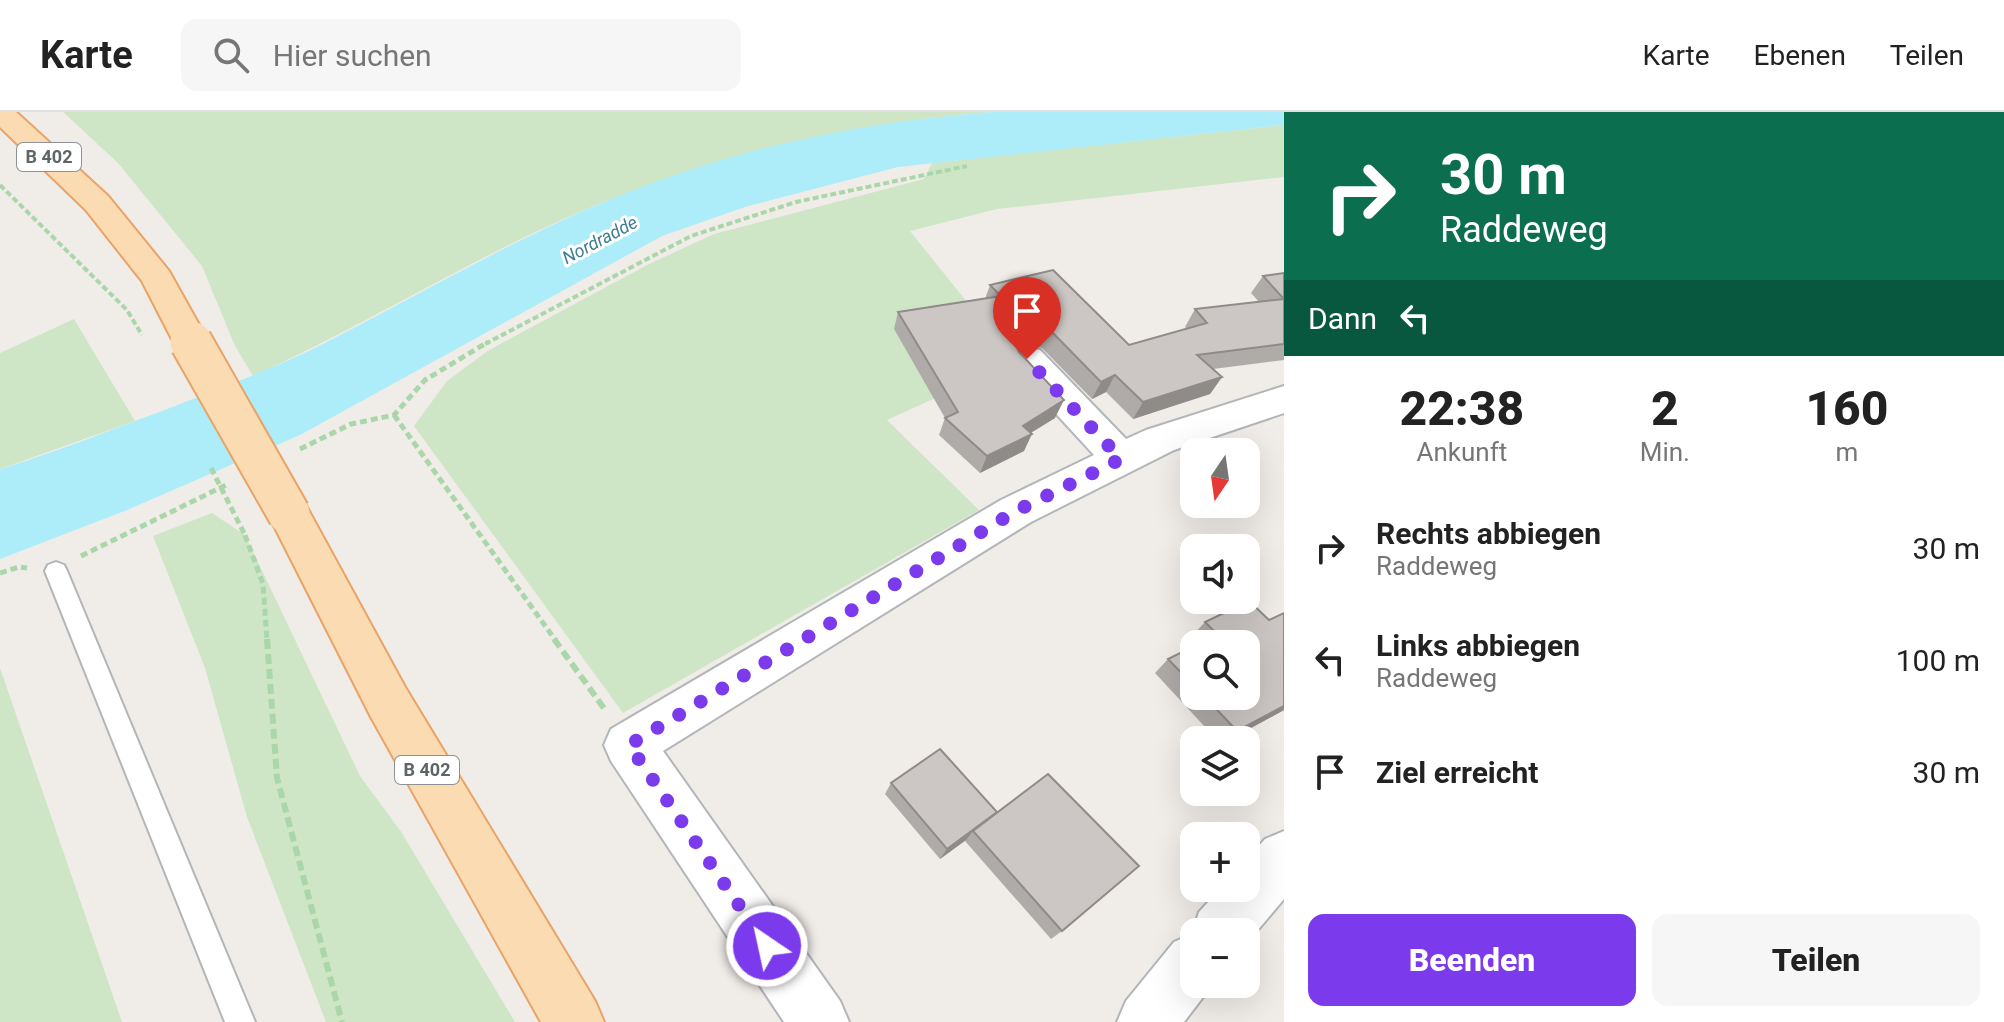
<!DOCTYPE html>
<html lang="de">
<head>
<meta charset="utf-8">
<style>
  :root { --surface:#fff; --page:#f6f6f6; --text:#222; --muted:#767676; --line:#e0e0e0; --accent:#7c3aed }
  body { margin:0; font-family:Roboto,sans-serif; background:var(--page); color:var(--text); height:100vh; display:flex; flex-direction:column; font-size:30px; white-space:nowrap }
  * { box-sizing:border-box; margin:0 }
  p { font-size:26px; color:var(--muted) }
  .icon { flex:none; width:44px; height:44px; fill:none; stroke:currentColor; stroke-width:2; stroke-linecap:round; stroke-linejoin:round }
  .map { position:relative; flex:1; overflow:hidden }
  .panel { display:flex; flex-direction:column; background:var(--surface); width:720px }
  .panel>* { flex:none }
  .guide { background:#0b6e4f; color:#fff; overflow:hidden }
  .needle { width:52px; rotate:193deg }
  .fabs { position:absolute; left:1180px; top:326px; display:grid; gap:16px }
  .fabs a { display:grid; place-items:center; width:80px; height:80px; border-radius:16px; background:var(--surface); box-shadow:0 8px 32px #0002; font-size:40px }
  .pin { position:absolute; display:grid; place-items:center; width:68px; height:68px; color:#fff; margin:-82px -34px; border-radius:50% 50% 50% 0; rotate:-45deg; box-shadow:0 0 8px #0007 }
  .pin .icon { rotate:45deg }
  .me { position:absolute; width:88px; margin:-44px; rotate:326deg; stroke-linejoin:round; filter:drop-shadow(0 0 6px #0008) }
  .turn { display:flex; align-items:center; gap:28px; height:168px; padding:0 24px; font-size:36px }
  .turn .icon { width:104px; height:104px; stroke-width:2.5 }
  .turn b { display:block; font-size:56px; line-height:68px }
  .then { display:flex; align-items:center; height:76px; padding:0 24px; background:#0003; gap:16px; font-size:30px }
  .eta { display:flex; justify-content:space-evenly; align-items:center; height:136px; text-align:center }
  .eta b { font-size:48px; font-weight:800; line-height:56px }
  .action { display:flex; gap:16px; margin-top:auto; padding:16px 24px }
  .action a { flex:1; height:92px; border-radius:16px; background:var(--accent); color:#fff; font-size:32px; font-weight:800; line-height:92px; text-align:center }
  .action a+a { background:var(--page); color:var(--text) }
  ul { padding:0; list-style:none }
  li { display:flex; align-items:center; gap:24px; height:112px; padding:0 24px }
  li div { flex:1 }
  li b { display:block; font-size:30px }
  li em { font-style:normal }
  header { display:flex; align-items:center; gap:48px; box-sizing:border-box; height:112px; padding:0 40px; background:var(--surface); border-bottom:2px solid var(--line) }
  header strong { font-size:38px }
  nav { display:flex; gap:44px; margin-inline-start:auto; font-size:28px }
  .search { width:560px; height:72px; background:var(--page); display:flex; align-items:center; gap:20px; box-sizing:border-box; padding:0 28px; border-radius:16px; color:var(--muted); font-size:30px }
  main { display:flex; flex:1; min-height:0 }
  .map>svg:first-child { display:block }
  .green { fill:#cee6c6 }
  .water { fill:#adedfa }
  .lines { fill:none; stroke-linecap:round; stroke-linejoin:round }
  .lane-casing { stroke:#b2b6b9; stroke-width:4 }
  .street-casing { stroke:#b2b6b9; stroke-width:4 }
  .primary-casing { stroke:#eaa367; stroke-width:4 }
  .path-far2 { stroke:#aad7aa; stroke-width:4; stroke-dasharray:6 3; stroke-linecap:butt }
  .path-far1 { stroke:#aad7aa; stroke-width:5; stroke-dasharray:7 4; stroke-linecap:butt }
  .path { stroke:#aad7aa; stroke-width:6; stroke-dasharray:10 5; stroke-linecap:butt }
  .lane { fill:#fff; fill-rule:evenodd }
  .street { fill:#fff; fill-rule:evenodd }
  .primary { fill:#fbdcb2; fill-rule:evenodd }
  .primary-bridge-far1-casing { stroke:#eaa367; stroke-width:35; stroke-linecap:butt }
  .primary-bridge-casing { stroke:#eaa367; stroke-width:45; stroke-linecap:butt }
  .path-bridge { stroke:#aad7aa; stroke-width:5; stroke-dasharray:7 4; stroke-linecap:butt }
  .primary-bridge-far1 { stroke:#fbdcb2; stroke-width:32 }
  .primary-bridge { stroke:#fbdcb2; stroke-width:41 }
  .wall { fill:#afaba9 }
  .shaded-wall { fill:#8f8b89 }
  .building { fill:#ccc7c4; stroke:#8f8b89; stroke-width:2 }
  .route { stroke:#7c3aed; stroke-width:14; stroke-dasharray:0 25.2 }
  .labels { text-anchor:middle; stroke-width:6; stroke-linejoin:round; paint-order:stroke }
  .shield { fill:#fff; stroke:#8f9295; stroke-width:2 }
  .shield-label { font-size:18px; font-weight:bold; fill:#5f6467 }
  .far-water-label { font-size:18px; font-style:italic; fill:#407e93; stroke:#fff }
</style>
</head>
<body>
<header>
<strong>Karte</strong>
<div class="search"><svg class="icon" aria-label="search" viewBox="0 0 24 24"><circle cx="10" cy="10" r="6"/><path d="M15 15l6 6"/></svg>Hier suchen</div>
<nav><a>Karte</a><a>Ebenen</a><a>Teilen</a></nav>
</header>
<main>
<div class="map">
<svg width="1284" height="910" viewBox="0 0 1284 910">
  <rect width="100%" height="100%" fill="#f0ece8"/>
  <path class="green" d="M63 0H993C837 11 686 50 544 116 446 162 352 219 253 264L235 234 202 154 118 51Z
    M1284 13V65L997 97 910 119 1015 250 887 308 979 398 623 601 414 314 447 269 489 238 649 152 714 122 924 67 932 51Z
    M74 207 135 309 0 357V241Z
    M212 401 245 423 360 664 402 721 515 910H326L247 705 205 556 153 424Z
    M0 556 122 910H0Z"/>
  <path class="water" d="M993 0H1284V13L898 55 745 95 662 124 300 323 127 398 0 447V357C56 340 110 318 165 298 217 277 270 258 321 233 425 180 525 120 634 78 749 33 870 9 993 0Z"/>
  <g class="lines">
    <g class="lane-casing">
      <path id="lane" d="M56 450 64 453 67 459 255 910H225L45 459 48 453Z"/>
    </g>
    <g class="street-casing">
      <path id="street" d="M1027 235 1040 238 1126 327 1146 318 1284 274V301L1174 338 1031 410 663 639 840 889 849 910H784L611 649 604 633 611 617 1001 388 1094 343 1014 256 1009 247 1014 238Z
        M1284 719V787L1246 832V820H1194V872H1213L1184 910H1117L1126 889 1174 830 1192 822 1199 800 1221 776H1246V748L1265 727Z"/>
    </g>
    <g class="primary-casing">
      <path id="primary" d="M0 0H16L108 84 169 159 207 227 202 235 189 239 176 235 142 169 86 98 0 15Z
        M289 386 304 390 405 575 595 889 604 910H541L371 605 268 402 274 390Z"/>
    </g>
    <path class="path-far2" d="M0 73 127 198 142 223
      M485 232 691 124 796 90 967 54"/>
    <path class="path-far1" d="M394 303 556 529
      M300 337 351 312 394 303 425 268 488 230
      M245 423 263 472 267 529
      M81 444 226 373
      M0 461 19 455 27 456"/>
    <path class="path" d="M267 527 277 666 342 910
      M554 527 606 599"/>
    <use href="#lane" class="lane"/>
    <use href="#street" class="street"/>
    <use href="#primary" class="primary"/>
    <g class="primary-bridge-far1-casing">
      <path id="primary-bridge-far1" d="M189 227 192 232"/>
    </g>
    <g class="primary-bridge-casing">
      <path id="primary-bridge" d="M191 230 289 402"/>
    </g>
    <path class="path-bridge" d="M211 356 245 423"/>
    <use href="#primary-bridge-far1" class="primary-bridge-far1"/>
    <use href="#primary-bridge" class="primary-bridge"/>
  </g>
  <path class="wall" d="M1284 161V248L1213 257 1222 265 1210 282 1133 307 1106 280 1092 287 1042 236 1028 232 1016 234 1055 306 1031 321 1024 339 980 361 939 323 945 306 894 217 898 200 985 187 990 173 1129 233 1187 217 1185 215 1195 197 1259 190 1251 181 1263 164Z
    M1284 501V598L1229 628H1217L1155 561 1168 547 1194 534V584H1246L1191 525 1205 510 1269 508Z
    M940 637 1062 819 1051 827 965 729 966 728 940 747 885 682 891 671Z"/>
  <path class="shaded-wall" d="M1035 215 1028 232 1013 235 1014 228 1021 218Z
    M1115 263 1106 280 1092 287 1101 270Z
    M1222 265 1210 282 1133 307 1143 290Z
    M1064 288 1055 306 1017 329 1032 322 1024 339 980 361 987 344 1023 314Z
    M1284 594V598L1229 628H1226L1237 619Z
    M973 719 966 728 940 747 947 737Z"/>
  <path class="building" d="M1053 158 1129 233 1207 211 1195 197 1284 187 1263 164 1284 161V232L1197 243 1222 265 1143 290 1115 263 1101 270 1050 218 1035 215 1021 218 1014 228 1019 240 1064 288 1023 314 1032 322 987 344 945 306 958 300 898 200 1001 184 990 173Z
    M1249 489 1269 508 1284 501V594L1237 619 1204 584H1246V532H1198L1217 522 1205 510Z
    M1194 534V574L1168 547Z
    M940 637 997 700 947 737 891 671Z
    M1048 662 1139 754 1062 819 973 719Z"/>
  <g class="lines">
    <path class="route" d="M767 834 629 633 1016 399 1121 347 1027 247"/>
  </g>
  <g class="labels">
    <g class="shield">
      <rect x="17" y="31" width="64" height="28" rx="6"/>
      <rect x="395" y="644" width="64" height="28" rx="6"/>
    </g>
    <g class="shield-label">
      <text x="49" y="51">B 402</text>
      <text x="427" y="664">B 402</text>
    </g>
    <g class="far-water-label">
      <text transform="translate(600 128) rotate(-28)" y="6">Nordradde</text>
    </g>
  </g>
</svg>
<div class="fabs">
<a><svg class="needle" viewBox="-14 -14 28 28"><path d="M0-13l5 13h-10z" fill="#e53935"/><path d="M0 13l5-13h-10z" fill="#767676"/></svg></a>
<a><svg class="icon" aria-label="sound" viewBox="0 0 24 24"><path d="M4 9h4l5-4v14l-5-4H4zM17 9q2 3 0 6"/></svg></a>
<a><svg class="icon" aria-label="search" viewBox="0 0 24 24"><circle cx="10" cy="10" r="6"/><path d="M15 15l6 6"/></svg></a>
<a><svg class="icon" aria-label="layers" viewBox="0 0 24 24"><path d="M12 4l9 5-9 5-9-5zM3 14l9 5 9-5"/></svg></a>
<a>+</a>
<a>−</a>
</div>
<div class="pin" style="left:1027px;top:247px;background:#d93025"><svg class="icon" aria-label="arrive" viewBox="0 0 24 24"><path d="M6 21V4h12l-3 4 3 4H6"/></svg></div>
<svg class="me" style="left:767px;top:834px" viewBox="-20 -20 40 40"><circle r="17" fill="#7c3aed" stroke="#fff" stroke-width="3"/><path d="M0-11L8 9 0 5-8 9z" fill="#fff"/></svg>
</div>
<section class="panel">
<div class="guide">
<div class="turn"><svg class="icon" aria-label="right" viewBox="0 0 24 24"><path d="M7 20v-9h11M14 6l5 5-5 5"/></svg><div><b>30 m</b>Raddeweg</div></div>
<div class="then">Dann<svg class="icon" aria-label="left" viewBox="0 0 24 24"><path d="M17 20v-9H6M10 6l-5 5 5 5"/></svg></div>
</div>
<div class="eta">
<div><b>22:38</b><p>Ankunft</p></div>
<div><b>2</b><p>Min.</p></div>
<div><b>160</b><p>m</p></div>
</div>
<ul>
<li><svg class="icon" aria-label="right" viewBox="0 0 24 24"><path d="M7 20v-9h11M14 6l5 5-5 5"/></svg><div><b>Rechts abbiegen</b><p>Raddeweg</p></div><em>30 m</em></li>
<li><svg class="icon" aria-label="left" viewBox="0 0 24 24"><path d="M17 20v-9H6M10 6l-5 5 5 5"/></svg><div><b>Links abbiegen</b><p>Raddeweg</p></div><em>100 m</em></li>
<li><svg class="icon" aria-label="arrive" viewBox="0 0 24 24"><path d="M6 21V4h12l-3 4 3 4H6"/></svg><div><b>Ziel erreicht</b></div><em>30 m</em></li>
</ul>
<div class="action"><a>Beenden</a><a>Teilen</a></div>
</section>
</main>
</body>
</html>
